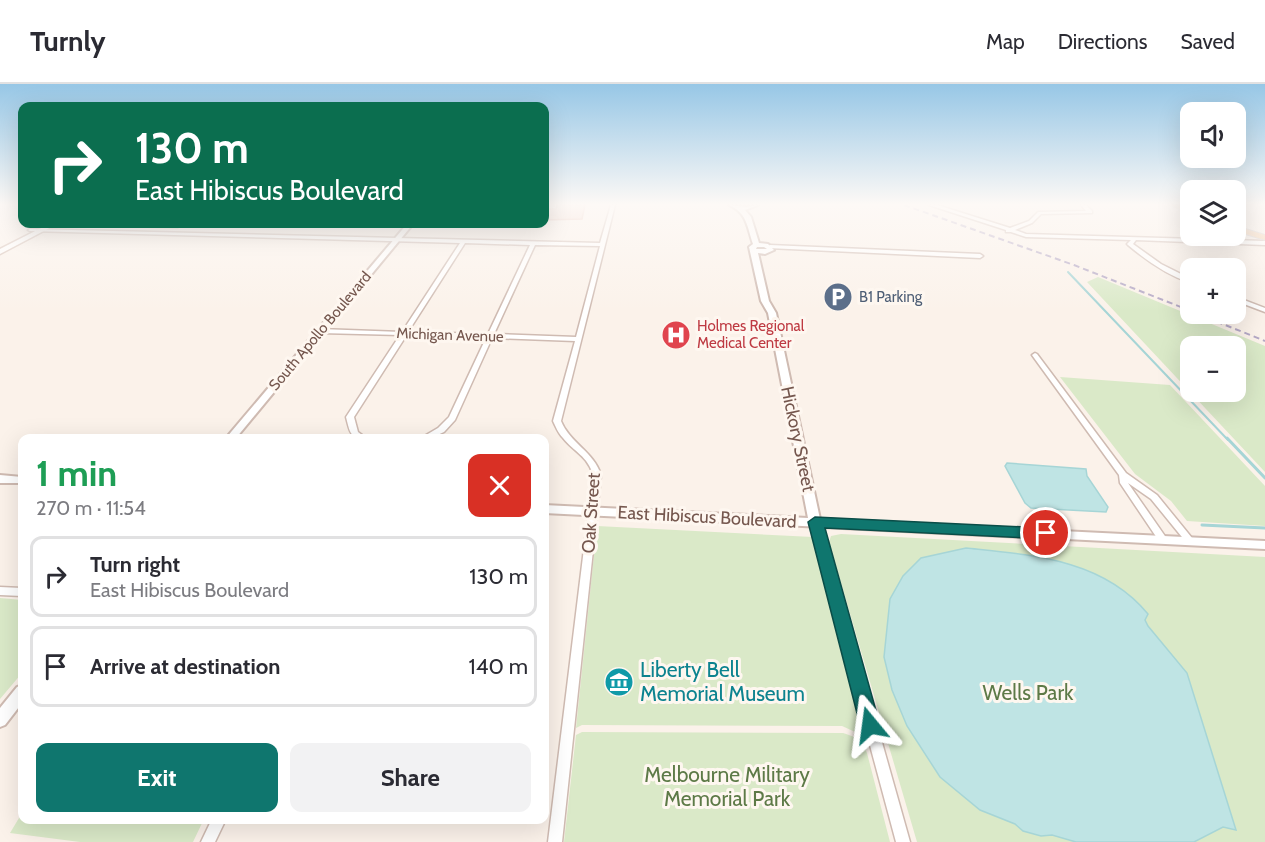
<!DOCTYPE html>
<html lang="en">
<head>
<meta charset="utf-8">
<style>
  :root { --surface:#fff; --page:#f2f2f3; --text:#2b2b33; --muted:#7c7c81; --line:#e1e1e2; --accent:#0f766e }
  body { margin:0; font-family:Cabin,sans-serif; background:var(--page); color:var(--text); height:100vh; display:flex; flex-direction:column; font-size:22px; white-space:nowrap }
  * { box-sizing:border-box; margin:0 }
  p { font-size:20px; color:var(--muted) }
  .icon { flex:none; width:33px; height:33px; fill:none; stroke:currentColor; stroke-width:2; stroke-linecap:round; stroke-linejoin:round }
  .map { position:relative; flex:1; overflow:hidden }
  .drawer { position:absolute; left:18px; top:350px; width:531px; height:390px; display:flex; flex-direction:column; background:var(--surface); border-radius:12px; box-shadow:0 6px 24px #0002 }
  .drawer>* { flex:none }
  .banner { position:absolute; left:18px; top:18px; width:531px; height:126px; border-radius:12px; box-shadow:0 6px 24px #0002; background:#0b6e4f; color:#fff; overflow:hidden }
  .tools { position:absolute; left:1180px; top:18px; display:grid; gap:12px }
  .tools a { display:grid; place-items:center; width:66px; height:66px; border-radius:12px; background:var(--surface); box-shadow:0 6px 24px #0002; font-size:30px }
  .pin { position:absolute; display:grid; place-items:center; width:51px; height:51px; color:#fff; margin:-26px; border:3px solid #fff; border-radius:50%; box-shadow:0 2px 6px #0007 }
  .me { position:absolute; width:66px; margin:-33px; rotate:344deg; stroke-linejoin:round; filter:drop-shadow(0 0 4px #0008) }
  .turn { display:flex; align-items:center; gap:21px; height:126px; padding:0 18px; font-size:27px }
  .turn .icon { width:78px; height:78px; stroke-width:2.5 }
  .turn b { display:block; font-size:42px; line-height:51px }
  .round { display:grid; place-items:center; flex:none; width:63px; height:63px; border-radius:12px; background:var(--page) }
  .summary { display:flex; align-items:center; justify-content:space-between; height:102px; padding:0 18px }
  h1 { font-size:36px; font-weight:700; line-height:45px; color:#1e9e55 }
  .button { display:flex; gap:12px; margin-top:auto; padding:12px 18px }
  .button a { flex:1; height:69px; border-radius:12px; background:var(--accent); color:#fff; font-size:24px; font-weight:700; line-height:69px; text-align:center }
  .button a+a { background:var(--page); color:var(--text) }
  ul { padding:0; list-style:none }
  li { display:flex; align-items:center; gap:18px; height:81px; margin:0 12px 9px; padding:0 6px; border:3px solid var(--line); border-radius:12px }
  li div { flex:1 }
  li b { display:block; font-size:22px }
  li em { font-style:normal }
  header { display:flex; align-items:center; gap:36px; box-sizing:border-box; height:84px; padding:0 30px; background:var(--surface); border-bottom:2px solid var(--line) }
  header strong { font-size:28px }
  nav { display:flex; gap:33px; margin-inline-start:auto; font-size:21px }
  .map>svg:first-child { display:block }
  .green { fill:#dae9c8; fill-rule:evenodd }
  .water { fill:#bfe4e4; stroke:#a6d5d6; stroke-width:1.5 }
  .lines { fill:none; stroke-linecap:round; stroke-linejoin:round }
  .stream-far1 { stroke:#a6d5d6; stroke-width:2 }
  .stream { stroke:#a6d5d6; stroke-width:3 }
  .building { fill:#efcfc3; stroke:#e1b3a4; stroke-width:1.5 }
  .minor-casing { stroke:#cfbbb2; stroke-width:3 }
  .tertiary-casing { stroke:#cfbbb2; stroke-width:4 }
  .secondary-casing { stroke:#d2bbb0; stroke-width:3 }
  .primary-casing { stroke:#d8d0cd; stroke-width:2 }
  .minor { fill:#fff; fill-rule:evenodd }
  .tertiary { fill:#fff; fill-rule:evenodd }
  .secondary { fill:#fff; fill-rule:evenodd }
  .primary { fill:#f5cea7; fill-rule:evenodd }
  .rail { stroke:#b4a8c5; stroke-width:2; stroke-dasharray:6 4; stroke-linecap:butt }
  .route { fill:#0f766e; stroke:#0a4d48; stroke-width:1.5 }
  .labels { text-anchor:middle; stroke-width:6; stroke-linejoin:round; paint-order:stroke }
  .far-service-label { font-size:15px; fill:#4e5e75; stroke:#fef7f0; text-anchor:start }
  .far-health-label { font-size:15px; fill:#be3a42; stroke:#fef7f0; text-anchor:start }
  .far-street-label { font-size:15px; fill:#75574e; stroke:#fef7f0 }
  .street-label { font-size:18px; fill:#75574e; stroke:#fef7f0 }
  .near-culture-label { font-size:21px; fill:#0d838f; stroke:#fef7f0; text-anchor:start }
  .near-park-label { font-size:21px; fill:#5d7a47; stroke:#fef7f0 }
</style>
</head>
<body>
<header>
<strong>Turnly</strong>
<nav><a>Map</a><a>Directions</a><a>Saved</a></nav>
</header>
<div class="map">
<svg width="1265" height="758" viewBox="0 0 1265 758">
  <rect width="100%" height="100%" fill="#fbf2ea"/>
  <path class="green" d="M59 140 182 141 178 145 56 141Z
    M1098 193 1265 262V388L1087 198ZM1191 262H1236V308H1191Z
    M1060 293 1170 301 1265 402V442L1187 437 1171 417 1135 390Z
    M597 442 813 453 866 653 842 642 582 641 576 644Z
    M841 450 1265 473V758H917L829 458 831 452Z
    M0 514 22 516V589L0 615Z
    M582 648 843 649C856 653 862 656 867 669L890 758H564L576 651Z
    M22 729V735H204L193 758H80L10 749Z"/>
  <path class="water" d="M1007 379 1086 385 1087 392 1108 423 1106 428 1031 424 1025 419 1005 382Z
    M966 464C1032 471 1103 475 1148 530L1145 536 1148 542 1187 589 1236 746 1223 743 1194 758H1076L1052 751 1041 752 1023 747 1015 740 980 726 940 693 907 642 892 606 884 573 890 515 903 492 921 474Z"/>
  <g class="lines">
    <path class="stream-far1" d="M1068 188 1228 356"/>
    <path class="stream" d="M1227 354 1265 394
      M1202 441 1265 444"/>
  </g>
  <path class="building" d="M557 121H585L582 135 544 136V125H556Z"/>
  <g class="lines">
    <g class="minor-casing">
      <path id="minor" d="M611 121H615L561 337C570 359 594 368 601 391L562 758H548L593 391C588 372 574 368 563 354 558 349 556 343 553 337L575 257 492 254 455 336 444 348 431 354H421L438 344 449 333 486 254 406 252 354 333 358 348 366 354C349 354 350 348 346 333L400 251 320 249 317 247 320 245 402 248 460 159 30 147 28 146 30 145 600 159ZM465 159 530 161 488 250 408 248ZM535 161 600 162 576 253 494 250Z
        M929 121H937L1010 144 1029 137 1038 128 1086 127 1081 121H1086L1092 127V129L1041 130 1032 139 1015 146 1026 150 1265 157V161L1136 156 1133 160 1161 180 1191 195V199C1167 191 1147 177 1128 161L1127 160 1131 156 1026 153 1011 148H1006V146Z
        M770 161 980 170 983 172 980 174 768 164 767 163Z
        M1236 213 1265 224V228L1236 217Z
        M1035 269 1037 270 1126 389 1157 411 1192 454 1194 456 1192 458H1186L1151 415 1128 399 1167 455 1165 457H1159L1120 399 1119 391 1032 271Z
        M815 435 818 436 820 438 910 758H896L810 438 812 436Z
        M0 503 22 504V512L0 511Z
        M212 735H226L215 758H201Z"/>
    </g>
    <g class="tertiary-casing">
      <path id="tertiary" d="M729 121 746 123 758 121 745 126 751 133 759 159 768 160 774 166 765 170 758 169 769 217 776 229 820 435 1265 457V465L544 429V421L808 434 768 229 761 217 749 163 753 160C747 142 747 129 729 121ZM757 163H764L767 165H756Z
        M407 140H413L236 354H226Z
        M0 391 22 393V399H0Z
        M22 601V619L5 641 0 643V624L17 603Z"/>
    </g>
    <g class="secondary-casing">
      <path id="secondary" d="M49 140H57L0 170V165Z"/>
    </g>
    <g class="primary-casing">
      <path id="primary" d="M1170 121H1182L1191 124V129Z
        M1236 142 1265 151V156L1236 147Z"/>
    </g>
    <use href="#minor" class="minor"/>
    <use href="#tertiary" class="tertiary"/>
    <use href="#secondary" class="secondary"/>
    <use href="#primary" class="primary"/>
    <path class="rail" d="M904 121 1074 181 1191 227
      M1198 230 1265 257"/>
  </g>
  <linearGradient id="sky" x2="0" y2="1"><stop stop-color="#97c7e6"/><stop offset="0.53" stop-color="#fdf9f6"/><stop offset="1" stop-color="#fdf9f6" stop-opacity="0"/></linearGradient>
  <rect width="1265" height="227" fill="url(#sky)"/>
  <path class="route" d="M815 433 1046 444 1053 449 1046 455 825 444 880 641 877 647 870 650 863 647 860 641 808 438Z"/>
  <defs>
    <g id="parking-disc" transform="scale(1.5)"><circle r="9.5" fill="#5c6f8a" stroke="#fef7f0"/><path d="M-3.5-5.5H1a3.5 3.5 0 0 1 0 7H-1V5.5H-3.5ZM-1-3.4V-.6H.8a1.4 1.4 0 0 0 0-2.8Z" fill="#fff"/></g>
    <g id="hospital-disc" transform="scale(1.5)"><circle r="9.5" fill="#e0444e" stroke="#fef7f0"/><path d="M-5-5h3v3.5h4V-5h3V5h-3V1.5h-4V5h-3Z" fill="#fff"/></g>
    <g id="museum-disc" transform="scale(1.5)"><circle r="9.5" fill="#0f9aa8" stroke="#fef7f0"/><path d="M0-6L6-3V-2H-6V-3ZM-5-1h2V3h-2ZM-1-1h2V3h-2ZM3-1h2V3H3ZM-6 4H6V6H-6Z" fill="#fff"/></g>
  </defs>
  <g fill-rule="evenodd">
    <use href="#parking-disc" x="838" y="213"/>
    <use href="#hospital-disc" x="676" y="251"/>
    <use href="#museum-disc" x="619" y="598"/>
  </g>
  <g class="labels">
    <g class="far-service-label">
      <text x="859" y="218">B1 Parking</text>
    </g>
    <g class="far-health-label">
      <text x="697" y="247">Holmes Regional<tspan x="697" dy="17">Medical Center</tspan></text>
    </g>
    <g class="far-street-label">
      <text transform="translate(320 247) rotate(-50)" y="5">South Apollo Boulevard</text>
      <text transform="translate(450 251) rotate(2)" y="5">Michigan Avenue</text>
    </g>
    <g class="street-label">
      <text transform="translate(798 355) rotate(78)" y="6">Hickory Street</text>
      <text transform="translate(591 429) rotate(-86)" y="6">Oak Street</text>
      <text transform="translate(707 433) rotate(3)" y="6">East Hibiscus Boulevard</text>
    </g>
    <g class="near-culture-label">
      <text x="640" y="593">Liberty Bell<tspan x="640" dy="24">Memorial Museum</tspan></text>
    </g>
    <g class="near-park-label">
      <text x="1028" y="616">Wells Park</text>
      <text x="727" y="698">Melbourne Military<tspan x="727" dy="24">Memorial Park</tspan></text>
    </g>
  </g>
</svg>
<div class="tools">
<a><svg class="icon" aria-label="sound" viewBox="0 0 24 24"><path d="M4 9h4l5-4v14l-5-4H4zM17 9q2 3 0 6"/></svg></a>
<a><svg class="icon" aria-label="layers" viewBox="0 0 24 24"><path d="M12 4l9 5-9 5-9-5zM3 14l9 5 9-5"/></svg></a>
<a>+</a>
<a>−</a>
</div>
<div class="pin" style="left:1046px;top:449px;background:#d93025"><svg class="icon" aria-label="arrive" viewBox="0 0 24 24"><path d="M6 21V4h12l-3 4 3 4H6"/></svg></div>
<svg class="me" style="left:870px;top:641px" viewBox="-20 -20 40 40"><path d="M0-17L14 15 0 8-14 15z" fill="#0f766e" stroke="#fff" stroke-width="4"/></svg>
<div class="banner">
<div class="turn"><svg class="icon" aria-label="right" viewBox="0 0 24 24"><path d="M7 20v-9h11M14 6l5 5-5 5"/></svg><div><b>130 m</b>East Hibiscus Boulevard</div></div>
</div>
<section class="drawer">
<div class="summary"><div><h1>1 min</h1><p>270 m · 11:54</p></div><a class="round" style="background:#d93025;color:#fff"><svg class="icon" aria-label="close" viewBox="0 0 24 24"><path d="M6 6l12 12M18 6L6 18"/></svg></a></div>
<ul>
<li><svg class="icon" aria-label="right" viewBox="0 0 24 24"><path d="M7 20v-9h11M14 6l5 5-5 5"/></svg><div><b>Turn right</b><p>East Hibiscus Boulevard</p></div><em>130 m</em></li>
<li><svg class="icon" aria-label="arrive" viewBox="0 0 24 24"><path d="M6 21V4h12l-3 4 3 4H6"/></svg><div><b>Arrive at destination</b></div><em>140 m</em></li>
</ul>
<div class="button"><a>Exit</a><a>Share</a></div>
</section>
</div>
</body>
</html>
